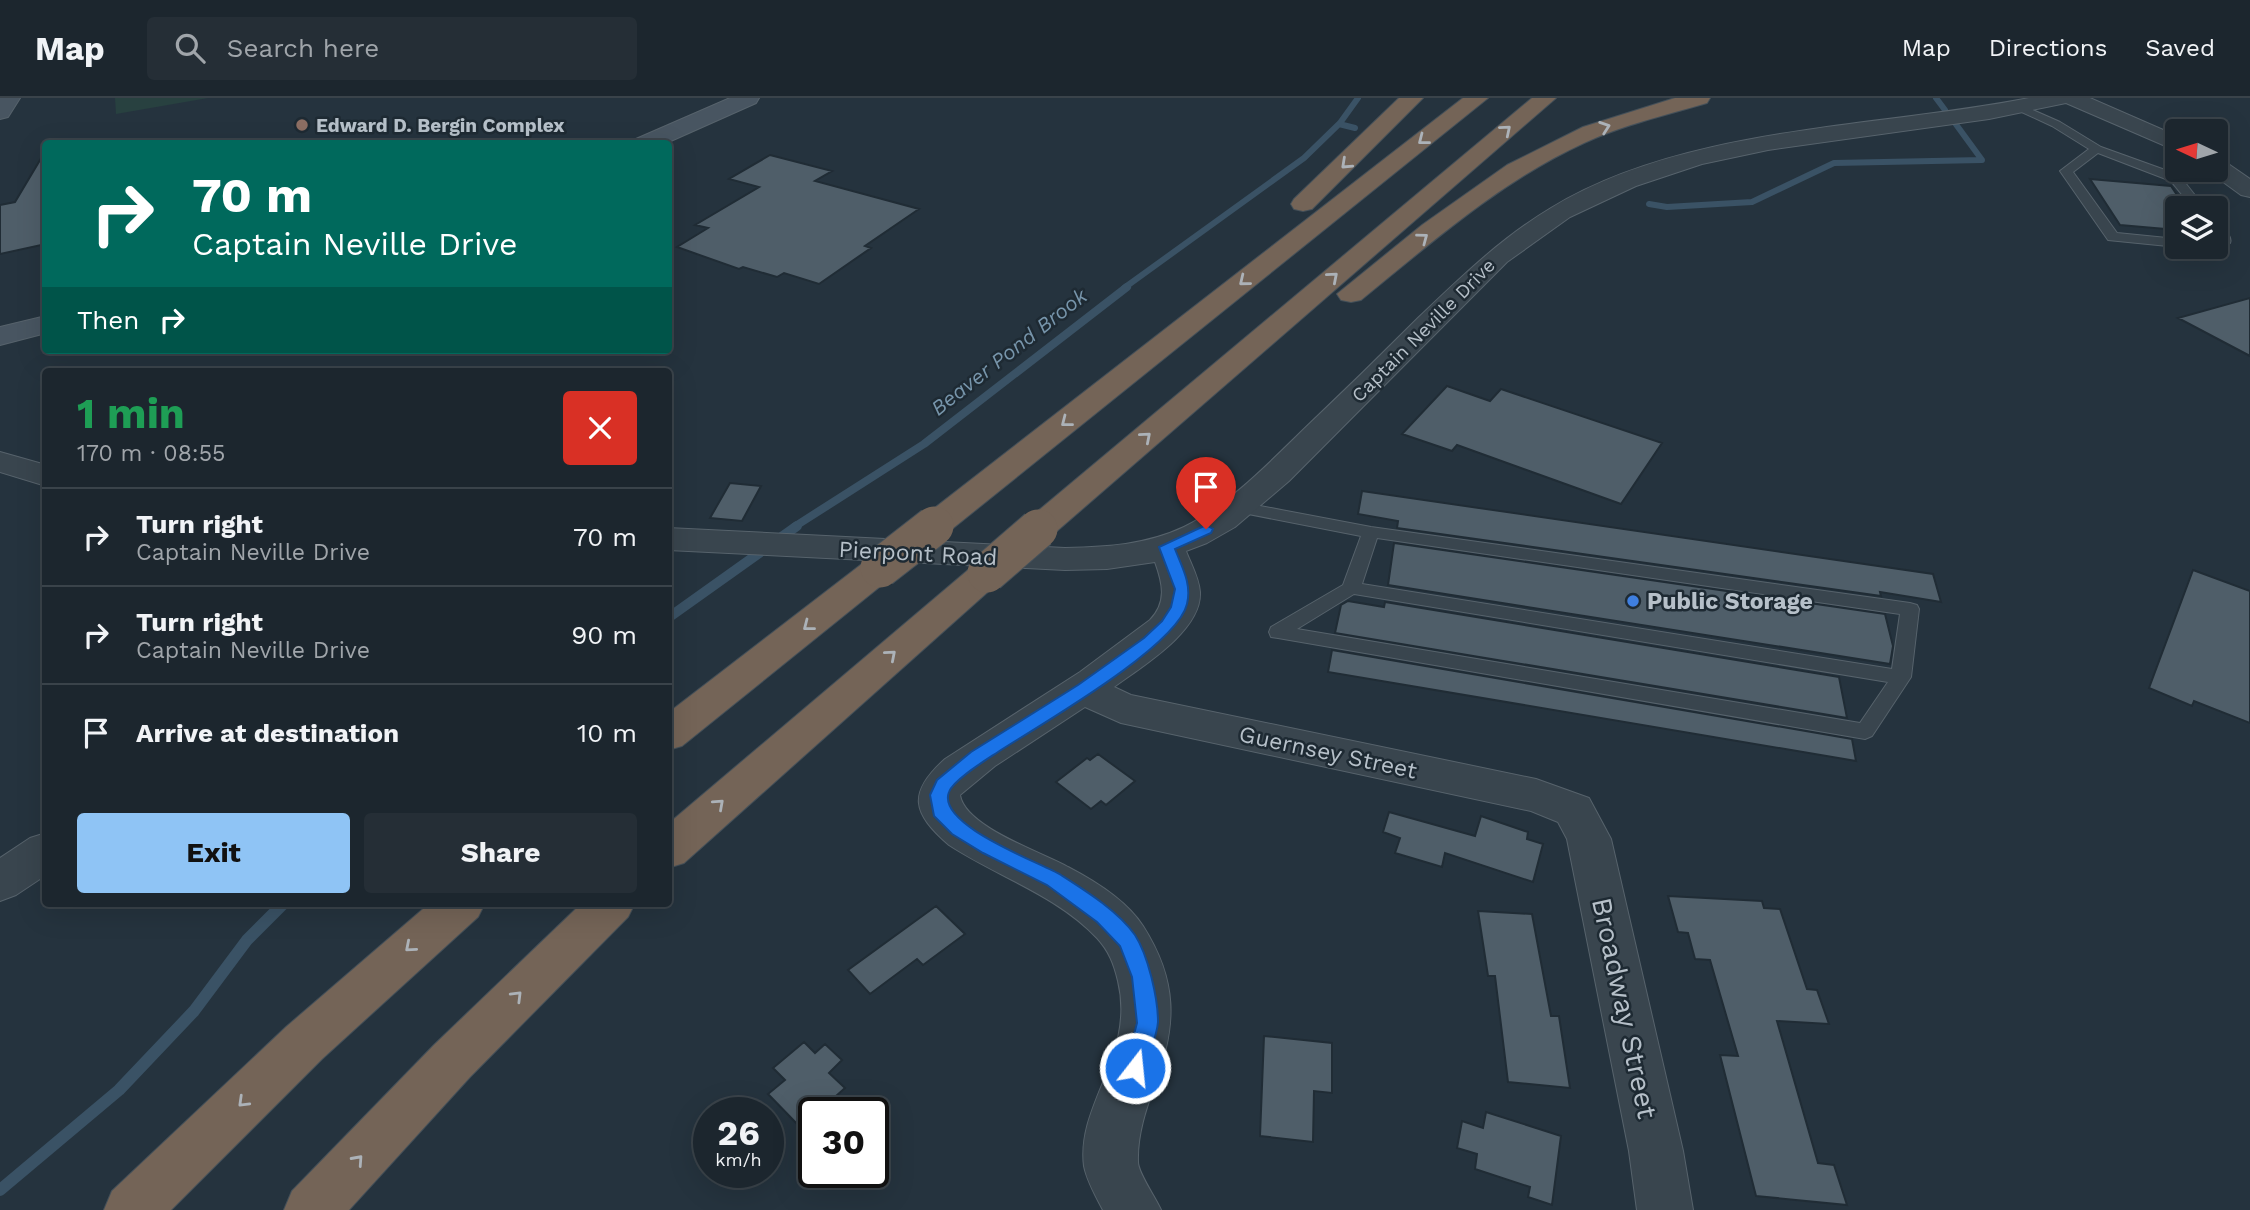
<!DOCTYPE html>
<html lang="en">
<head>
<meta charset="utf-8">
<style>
  :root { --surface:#1c262e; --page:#252e36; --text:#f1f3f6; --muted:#a0a5aa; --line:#3a434a; --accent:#8fc4f5 }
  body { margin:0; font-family:"Work Sans",sans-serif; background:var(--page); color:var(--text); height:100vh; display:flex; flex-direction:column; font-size:26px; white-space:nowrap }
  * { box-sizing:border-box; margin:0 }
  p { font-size:23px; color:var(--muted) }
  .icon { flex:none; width:38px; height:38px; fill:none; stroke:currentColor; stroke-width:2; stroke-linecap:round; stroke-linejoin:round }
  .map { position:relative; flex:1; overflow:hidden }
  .details { position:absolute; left:42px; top:270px; width:630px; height:539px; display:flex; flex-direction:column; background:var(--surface); border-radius:7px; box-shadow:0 7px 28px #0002,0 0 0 2px var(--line) }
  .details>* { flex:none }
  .hud { position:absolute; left:42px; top:42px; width:630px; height:214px; border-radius:7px; box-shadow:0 7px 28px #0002,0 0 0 2px var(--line); background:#00695c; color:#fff; overflow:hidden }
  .needle { width:46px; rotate:274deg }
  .controls { position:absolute; left:2165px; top:21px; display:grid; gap:14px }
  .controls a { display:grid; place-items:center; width:63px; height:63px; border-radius:7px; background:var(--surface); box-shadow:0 7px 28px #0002,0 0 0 2px var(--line); font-size:35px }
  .speed { position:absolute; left:693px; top:999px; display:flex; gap:14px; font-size:35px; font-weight:700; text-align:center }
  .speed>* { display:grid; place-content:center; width:91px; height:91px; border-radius:50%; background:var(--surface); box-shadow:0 7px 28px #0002,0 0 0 2px var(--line); line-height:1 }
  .speed small { font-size:18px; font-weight:400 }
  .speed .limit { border:4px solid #111; border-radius:10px; background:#fff; color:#111 }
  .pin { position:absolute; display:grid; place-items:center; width:60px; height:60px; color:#fff; margin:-72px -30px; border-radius:50% 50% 50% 0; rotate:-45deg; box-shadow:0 0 7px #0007 }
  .pin .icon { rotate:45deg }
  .me { position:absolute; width:77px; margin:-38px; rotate:16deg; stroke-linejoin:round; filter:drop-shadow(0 0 5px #0008) }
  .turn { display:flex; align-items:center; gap:24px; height:147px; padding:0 35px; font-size:32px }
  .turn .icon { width:91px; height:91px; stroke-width:2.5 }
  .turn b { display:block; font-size:49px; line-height:60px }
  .then { display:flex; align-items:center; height:66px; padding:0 35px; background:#0003; gap:14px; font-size:26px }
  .round { display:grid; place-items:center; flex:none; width:74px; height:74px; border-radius:7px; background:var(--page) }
  .headline { display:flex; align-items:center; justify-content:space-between; height:119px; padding:0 35px }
  h1 { font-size:42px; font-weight:700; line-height:52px; color:#1e9e55 }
  .cta { display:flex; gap:14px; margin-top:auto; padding:14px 35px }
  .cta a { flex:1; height:80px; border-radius:7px; background:var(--accent); color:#111; font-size:28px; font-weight:700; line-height:80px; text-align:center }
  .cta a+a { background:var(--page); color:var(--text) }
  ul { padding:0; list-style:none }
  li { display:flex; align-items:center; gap:21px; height:98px; padding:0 35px; border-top:2px solid var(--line) }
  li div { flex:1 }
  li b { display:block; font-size:26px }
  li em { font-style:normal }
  header { display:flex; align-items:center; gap:42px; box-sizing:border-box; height:98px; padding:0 35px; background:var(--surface); border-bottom:2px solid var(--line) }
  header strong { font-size:33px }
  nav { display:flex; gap:38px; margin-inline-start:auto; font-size:24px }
  .search { width:490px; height:63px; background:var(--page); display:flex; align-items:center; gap:18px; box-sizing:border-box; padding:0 24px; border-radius:7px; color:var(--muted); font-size:26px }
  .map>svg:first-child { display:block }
  .green { fill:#284140 }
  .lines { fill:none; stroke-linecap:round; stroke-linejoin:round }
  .stream-far3 { stroke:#3a5265; stroke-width:6 }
  .stream-far2 { stroke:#3a5265; stroke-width:8 }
  .stream-far1 { stroke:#3a5265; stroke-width:10 }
  .stream { stroke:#3a5265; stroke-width:12 }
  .building { fill:#4f5e69; stroke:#202c35; stroke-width:2 }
  .lane-casing { stroke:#57636c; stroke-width:2 }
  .street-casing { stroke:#57636c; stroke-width:2 }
  .secondary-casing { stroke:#57636c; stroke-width:2 }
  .highway-casing { stroke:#445059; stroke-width:2 }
  .lane { fill:#39454e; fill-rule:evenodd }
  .street { fill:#39454e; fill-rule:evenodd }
  .secondary { fill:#485561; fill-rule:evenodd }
  .highway { fill:#746457; fill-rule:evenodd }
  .highway-bridge-far1-casing { stroke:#445059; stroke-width:32; stroke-linecap:butt }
  .highway-bridge-casing { stroke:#445059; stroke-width:41; stroke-linecap:butt }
  .highway-bridge-far1 { stroke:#746457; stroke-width:31 }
  .highway-bridge { stroke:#746457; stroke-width:39 }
  .oneway { stroke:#acb2b8 }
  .route { fill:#1a73e8; stroke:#114b97; stroke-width:2 }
  .education-dot { fill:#8d6e63; stroke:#1e2a33; stroke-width:2.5 }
  .shop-dot { fill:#3f7fe0; stroke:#1e2a33; stroke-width:2.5 }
  .labels { text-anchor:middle; stroke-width:5; stroke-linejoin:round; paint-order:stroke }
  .far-poi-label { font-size:19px; font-weight:bold; fill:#b6c0c9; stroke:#1e2a33; text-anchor:start }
  .far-street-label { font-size:19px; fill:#b6c0c9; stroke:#1e2a33 }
  .far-water-label { font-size:21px; font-style:italic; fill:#7795ab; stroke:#1e2a33 }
  .street-label { font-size:23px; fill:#b6c0c9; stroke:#1e2a33 }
  .poi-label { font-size:23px; font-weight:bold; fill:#b6c0c9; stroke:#1e2a33; text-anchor:start }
  .near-street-label { font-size:28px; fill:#b6c0c9; stroke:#1e2a33 }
</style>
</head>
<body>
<header>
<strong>Map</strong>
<div class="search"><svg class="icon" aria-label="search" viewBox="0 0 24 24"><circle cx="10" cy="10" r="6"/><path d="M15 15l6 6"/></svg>Search here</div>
<nav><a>Map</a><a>Directions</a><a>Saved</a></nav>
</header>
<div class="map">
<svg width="2250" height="1112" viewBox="0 0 2250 1112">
  <rect width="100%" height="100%" fill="#25333e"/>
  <path class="green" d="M115 0H208L116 16Z"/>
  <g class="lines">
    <path class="stream-far3" d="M1936 0 1945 12
      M1339 26 1355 30
      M1649 106 1667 109 1752 104 1834 65 1982 62 1955 25
      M1124 190 1304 60 1340 25 1358 0"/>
    <path class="stream-far2" d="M794 429 924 346 1127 189"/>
    <path class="stream-far1" d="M668 520 797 428"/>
    <path class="stream" d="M0 1092 119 992 194 913 247 842 284 805"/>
  </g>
  <path class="building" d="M46 52V146L0 156V107L15 104Z
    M770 57 832 73 815 83 919 111 865 148 871 150 819 186 784 175 777 179 743 169 739 171 677 149 708 130 695 127 759 89 729 81Z
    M2090 81 2171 88 2177 97V132L2120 127Z
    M2250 200V258L2178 220Z
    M1447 288 1490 303 1501 291 1662 345 1621 406 1457 347 1452 353 1402 336Z
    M730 385 761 388 742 423 710 420Z
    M1362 393 1933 476 1941 504 1880 494 1881 498 1397 430 1398 423 1358 416Z
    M1394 445 1885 516 1893 548 1890 566 1388 487Z
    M2193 472 2250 493V625L2194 603 2192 608 2149 590Z
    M1348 503 1384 509 1385 504 1839 579 1847 620 1335 535 1341 507Z
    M1332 552 1852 641 1856 663 1328 574Z
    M1098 656 1135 683 1106 707 1101 703 1091 711 1056 684 1087 660 1090 662Z
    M1389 714 1475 738 1481 718 1528 734 1527 741 1543 746 1533 784 1445 755 1442 769 1395 755 1400 740 1383 734Z
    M1668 798 1762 803 1764 810 1780 811 1807 891 1817 892 1829 926 1777 923 1818 1065 1834 1067 1847 1107 1756 1098 1720 957 1738 958 1710 862 1695 861 1688 835 1678 834Z
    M936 808 965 836 923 867 917 861 870 896 848 872Z
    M1478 813 1532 816 1551 918H1559L1570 990 1508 984 1495 878H1488Z
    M1264 938 1332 945V995L1314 993 1313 1044 1260 1038Z
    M804 944 815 955 825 946 842 962 829 975 845 990 817 1015H814V1018L801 1030 768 996 785 982 773 970Z
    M1486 1014 1561 1038 1552 1107 1528 1099 1530 1089 1475 1071 1477 1056 1457 1050 1462 1023 1483 1030Z"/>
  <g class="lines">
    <g class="lane-casing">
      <path id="lane" d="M2017 5 2060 24 2101 49 2179 77 2205 110H2193L2171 83 2098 55 2073 74 2117 135 2177 141 2178 149 2108 142 2060 73 2089 51 2052 28 2013 10 2012 8Z
        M2216 126C2222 128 2233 139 2230 145L2216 148Z
        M1239 404 1371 429 1910 505 1917 507 1919 511 1911 579 1872 638 1865 641 1278 540 1271 539 1269 534 1271 529 1343 487 1361 438 1233 413 1230 409ZM1377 440 1900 516 1892 571 1362 486ZM1354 496 1888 584 1860 625 1297 531Z"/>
    </g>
    <g class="street-casing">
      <path id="street" d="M2029 0H2090L2177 38V53L2066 5 1989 21 1768 52 1702 66 1636 88 1570 119 1507 164 1289 383 1235 429 1207 445 1186 453C1191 466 1199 480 1200 494 1202 533 1141 569 1114 589L1131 597 1536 681 1589 700 1611 741 1683 1053 1693 1112H1637L1629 1053 1567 741 1558 724 1531 713 1121 625 1085 609 995 668 960 697C965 729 1041 754 1068 769 1095 783 1126 802 1143 828 1178 883 1177 927 1155 986 1146 1011 1137 1037 1138 1064 1138 1075 1156 1100 1161 1112H1103C1096 1099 1087 1083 1084 1068 1076 1006 1136 957 1118 883 1114 866 1109 853 1097 840 1056 797 998 779 949 747 912 715 907 695 945 661L1080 574 1150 522C1167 504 1163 486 1155 464L1107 471 1065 472 668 452V430L1065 450C1106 449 1146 447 1184 429 1230 406 1268 366 1304 331 1343 294 1381 257 1419 219 1461 179 1501 140 1551 110 1685 28 1877 30 2029 0Z
        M2216 61 2224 63 2250 81V99L2241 97 2208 73 2216 72Z
        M0 354 46 367V388L0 374Z
        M46 735V777L16 797 0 803V760L30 740Z"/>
    </g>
    <g class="secondary-casing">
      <path id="secondary" d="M0 0H20L8 19 0 21Z
        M730 0H759L756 5 664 46H633L636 41Z
        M46 218V235L0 247V229Z"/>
    </g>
    <g class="highway-casing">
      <path id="highway" d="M1399 0H1423L1312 111 1303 113 1294 111 1291 106 1294 101Z
        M1463 0H1488L947 435 935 438 923 435 918 427 923 419Z
        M1532 0H1556L1050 439 1038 442 1026 439 1021 431 1026 423Z
        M1675 0H1710L1707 5C1666 17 1623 27 1584 45 1501 83 1431 145 1361 202L1351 204 1341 202 1337 196 1422 127 1507 67 1583 29Z
        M880 458 893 462 898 470 893 478 682 648 668 652V615L867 462Z
        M987 463 1000 467 1005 475 1000 483 684 765 668 770V726L974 467Z
        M430 805H485L478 819 322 961 171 1112H104L112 1093 286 929Z
        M582 805H635L628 819 470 979 349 1112H284L292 1093 434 947Z"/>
    </g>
    <use href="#lane" class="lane"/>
    <use href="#street" class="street"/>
    <use href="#secondary" class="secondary"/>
    <use href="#highway" class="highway"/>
    <g class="highway-bridge-far1-casing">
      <path id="highway-bridge-far1" d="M932 429 935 427"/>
    </g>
    <g class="highway-bridge-casing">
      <path id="highway-bridge" d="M880 470 934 428
        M987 475 1038 431"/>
    </g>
    <use href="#highway-bridge-far1" class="highway-bridge-far1"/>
    <use href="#highway-bridge" class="highway-bridge"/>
  </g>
  <defs><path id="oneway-chevron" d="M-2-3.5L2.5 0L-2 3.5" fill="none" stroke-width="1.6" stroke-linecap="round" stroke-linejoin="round" transform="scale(1.75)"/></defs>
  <g class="oneway">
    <use href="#oneway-chevron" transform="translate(1605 29) rotate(-19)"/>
    <use href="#oneway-chevron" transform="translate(1506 32) rotate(-40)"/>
    <use href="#oneway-chevron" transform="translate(1423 42) rotate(142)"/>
    <use href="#oneway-chevron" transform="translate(1346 66) rotate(137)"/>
    <use href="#oneway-chevron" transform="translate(1423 140) rotate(-37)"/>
    <use href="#oneway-chevron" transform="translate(1333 179) rotate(-41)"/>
    <use href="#oneway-chevron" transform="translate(1244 183) rotate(141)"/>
    <use href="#oneway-chevron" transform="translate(1066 324) rotate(142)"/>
    <use href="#oneway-chevron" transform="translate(1146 339) rotate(-41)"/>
    <use href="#oneway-chevron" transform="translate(808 528) rotate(142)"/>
    <use href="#oneway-chevron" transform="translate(891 557) rotate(-41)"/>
    <use href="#oneway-chevron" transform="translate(719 706) rotate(-42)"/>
    <use href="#oneway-chevron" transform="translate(410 849) rotate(139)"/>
    <use href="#oneway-chevron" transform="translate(517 898) rotate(-45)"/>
    <use href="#oneway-chevron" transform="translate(243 1004) rotate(136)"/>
    <use href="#oneway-chevron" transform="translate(358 1062) rotate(-48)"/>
  </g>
  <path class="route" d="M1206 427 1213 431 1211 435 1175 451C1182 469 1192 486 1187 506 1177 549 1038 628 998 654 986 662 953 682 949 694 936 727 1039 764 1061 777 1086 793 1118 813 1135 837 1148 857 1158 900 1158 924 1157 938 1149 955 1146 970L1143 977 1135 979 1128 977 1125 970 1137 925 1132 879 1120 848 1097 824 1047 787 983 755 952 736 934 718 930 697 937 682 971 654 1078 587 1144 540 1162 523 1171 509 1175 491 1159 449Z"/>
  <circle class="education-dot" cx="302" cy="27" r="7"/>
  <circle class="shop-dot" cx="1633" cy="503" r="7"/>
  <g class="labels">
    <g class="far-poi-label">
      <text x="316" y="34">Edward D. Bergin Complex</text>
    </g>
    <g class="far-street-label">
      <text transform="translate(1423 232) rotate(-45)" y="7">Captain Neville Drive</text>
    </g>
    <g class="far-water-label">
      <text transform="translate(1009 254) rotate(-38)" y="7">Beaver Pond Brook</text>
    </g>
    <g class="street-label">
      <text transform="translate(918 455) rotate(3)" y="8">Pierpont Road</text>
      <text transform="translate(1328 654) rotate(12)" y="8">Guernsey Street</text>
    </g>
    <g class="poi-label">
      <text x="1647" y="511">Public Storage</text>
    </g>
    <g class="near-street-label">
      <text transform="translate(1625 910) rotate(78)" y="10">Broadway Street</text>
    </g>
  </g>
</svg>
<div class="controls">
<a><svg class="needle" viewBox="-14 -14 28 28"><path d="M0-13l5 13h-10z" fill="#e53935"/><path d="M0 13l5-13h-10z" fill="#a0a5aa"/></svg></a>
<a><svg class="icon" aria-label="layers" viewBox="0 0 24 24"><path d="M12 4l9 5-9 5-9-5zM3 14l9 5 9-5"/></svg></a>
</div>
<div class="speed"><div>26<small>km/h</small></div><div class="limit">30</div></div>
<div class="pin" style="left:1206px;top:431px;background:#d93025"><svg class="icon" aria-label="arrive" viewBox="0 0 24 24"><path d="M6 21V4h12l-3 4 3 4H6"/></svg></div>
<svg class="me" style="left:1135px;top:970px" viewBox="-20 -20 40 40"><circle r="17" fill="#1a73e8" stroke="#fff" stroke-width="3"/><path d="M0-11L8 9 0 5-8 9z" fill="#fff"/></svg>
<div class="hud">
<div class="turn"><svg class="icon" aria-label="right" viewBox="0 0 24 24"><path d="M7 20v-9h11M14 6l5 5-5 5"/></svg><div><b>70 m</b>Captain Neville Drive</div></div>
<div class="then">Then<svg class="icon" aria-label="right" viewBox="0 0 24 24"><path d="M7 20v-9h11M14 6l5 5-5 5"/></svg></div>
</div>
<section class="details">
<div class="headline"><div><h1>1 min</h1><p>170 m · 08:55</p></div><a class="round" style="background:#d93025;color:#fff"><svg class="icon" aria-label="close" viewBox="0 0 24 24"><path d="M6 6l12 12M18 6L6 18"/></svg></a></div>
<ul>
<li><svg class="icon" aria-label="right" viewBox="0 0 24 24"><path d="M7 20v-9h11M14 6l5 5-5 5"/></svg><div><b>Turn right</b><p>Captain Neville Drive</p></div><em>70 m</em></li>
<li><svg class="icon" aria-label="right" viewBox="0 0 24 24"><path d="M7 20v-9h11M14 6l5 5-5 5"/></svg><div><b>Turn right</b><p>Captain Neville Drive</p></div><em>90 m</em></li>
<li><svg class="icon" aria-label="arrive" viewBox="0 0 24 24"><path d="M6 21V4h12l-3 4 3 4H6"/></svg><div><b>Arrive at destination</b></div><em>10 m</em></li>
</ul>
<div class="cta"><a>Exit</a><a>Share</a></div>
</section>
</div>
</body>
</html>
